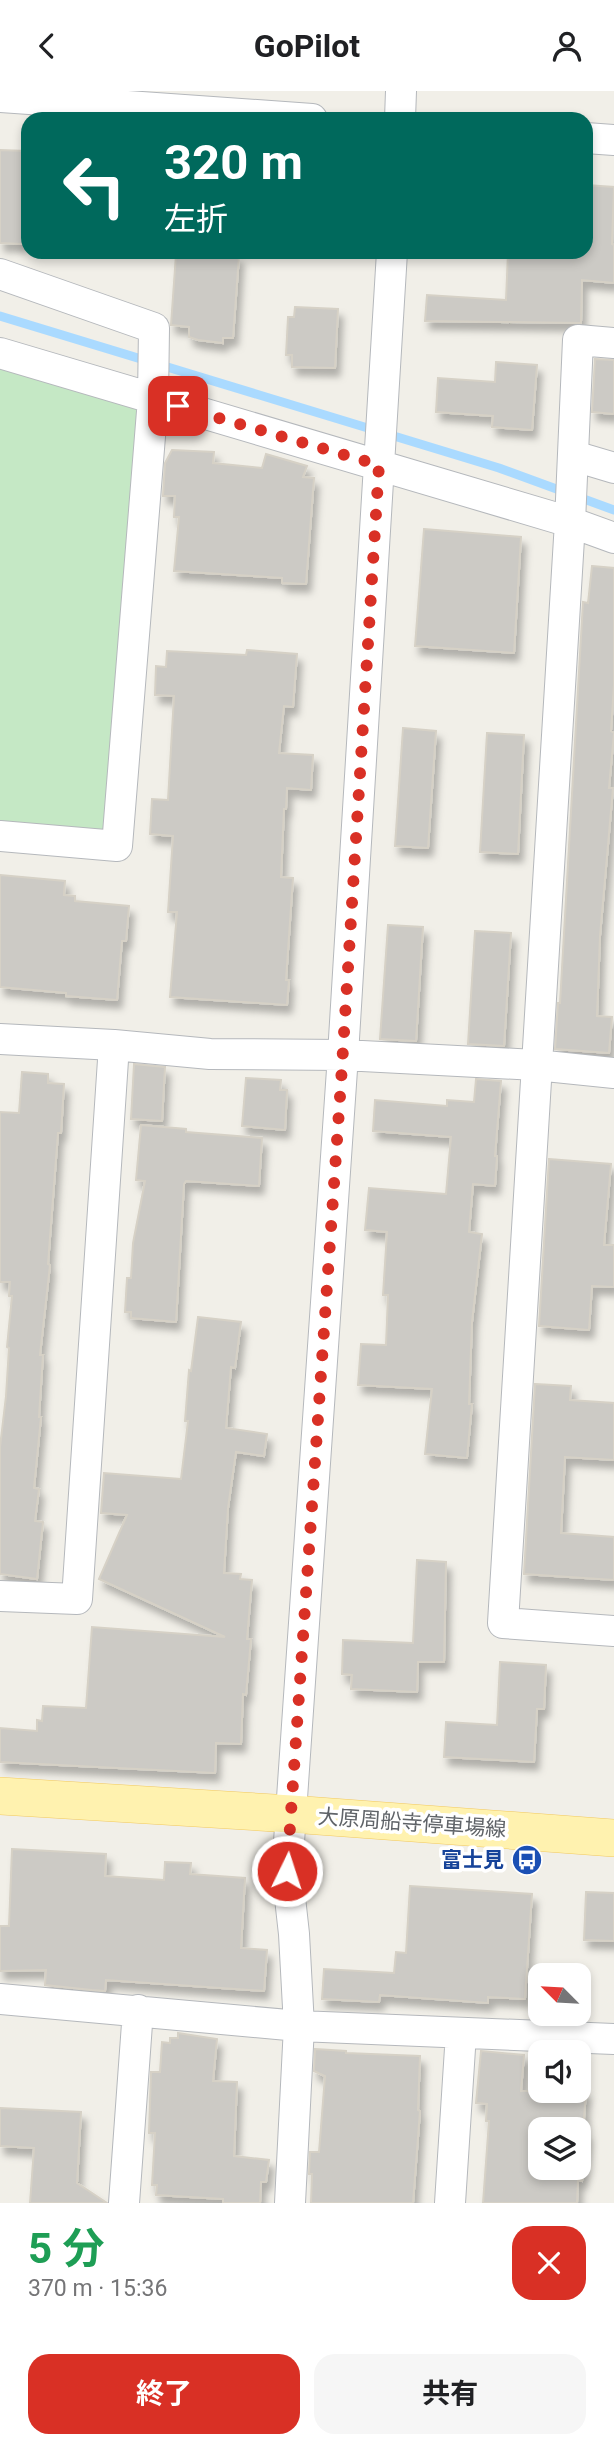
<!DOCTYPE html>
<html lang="ja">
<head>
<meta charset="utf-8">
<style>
  :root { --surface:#fff; --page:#f6f6f6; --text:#202124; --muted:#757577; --accent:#d93025 }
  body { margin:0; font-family:Roboto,"Noto Sans JP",sans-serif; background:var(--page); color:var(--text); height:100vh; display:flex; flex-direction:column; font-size:26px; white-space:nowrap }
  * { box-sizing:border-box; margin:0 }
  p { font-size:23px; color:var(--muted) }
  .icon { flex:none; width:38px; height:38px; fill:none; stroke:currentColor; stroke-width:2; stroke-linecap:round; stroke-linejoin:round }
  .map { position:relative; height:2112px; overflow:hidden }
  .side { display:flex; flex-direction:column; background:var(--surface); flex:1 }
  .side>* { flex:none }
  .guide { position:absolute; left:21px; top:21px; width:572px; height:147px; border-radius:21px; box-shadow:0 4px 10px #0003; background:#00695c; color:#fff; overflow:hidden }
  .needle { width:46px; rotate:294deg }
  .tools { position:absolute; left:528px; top:1872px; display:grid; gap:14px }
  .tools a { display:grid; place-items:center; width:63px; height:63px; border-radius:14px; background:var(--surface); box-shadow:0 4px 10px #0003; font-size:35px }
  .pin { position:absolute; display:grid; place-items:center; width:60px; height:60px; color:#fff; margin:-30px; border-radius:14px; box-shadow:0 4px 10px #0006 }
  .me { position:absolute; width:77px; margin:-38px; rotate:4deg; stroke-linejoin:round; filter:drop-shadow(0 0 5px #0008) }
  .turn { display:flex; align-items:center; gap:24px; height:147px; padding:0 28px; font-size:32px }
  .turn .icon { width:91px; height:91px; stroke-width:2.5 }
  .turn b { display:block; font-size:49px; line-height:60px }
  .round { display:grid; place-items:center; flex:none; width:74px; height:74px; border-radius:21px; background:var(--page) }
  .headline { display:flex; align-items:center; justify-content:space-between; height:119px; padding:0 28px }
  h1 { font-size:42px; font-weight:700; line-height:52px; color:#1e9e55 }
  .action { display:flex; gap:14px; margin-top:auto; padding:14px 28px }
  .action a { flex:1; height:80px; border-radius:21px; background:var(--accent); color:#fff; font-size:28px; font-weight:700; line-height:80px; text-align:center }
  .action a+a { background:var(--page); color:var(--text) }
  header { display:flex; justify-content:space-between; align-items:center; height:91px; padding:0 28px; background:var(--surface); font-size:32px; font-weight:700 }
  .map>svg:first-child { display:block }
  .green { fill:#c5e8c5 }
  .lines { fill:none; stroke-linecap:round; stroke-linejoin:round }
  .stream { stroke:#aadaff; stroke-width:9 }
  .building { fill:#cccac5; stroke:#d6d1c6; stroke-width:2; fill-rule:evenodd; filter:url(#shadow) }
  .minor-casing { stroke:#b5b8bc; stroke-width:32 }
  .major-casing { stroke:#f2c960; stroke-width:38 }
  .minor { stroke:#fff; stroke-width:30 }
  .major { stroke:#fff2af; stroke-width:37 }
  .route { stroke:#d93025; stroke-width:12; stroke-dasharray:0 21.6 }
  .labels { text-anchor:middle; stroke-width:7; stroke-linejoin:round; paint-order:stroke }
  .street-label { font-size:21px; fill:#5f6368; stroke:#fff }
  .transit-label { font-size:21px; font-weight:bold; fill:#164399; stroke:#fff; text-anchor:end }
</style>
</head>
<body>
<header><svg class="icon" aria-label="back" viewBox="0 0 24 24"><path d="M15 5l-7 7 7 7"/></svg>GoPilot<svg class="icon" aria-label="person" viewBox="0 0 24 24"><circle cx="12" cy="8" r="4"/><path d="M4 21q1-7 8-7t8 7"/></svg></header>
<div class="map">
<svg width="614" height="2112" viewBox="0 0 614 2112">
  <defs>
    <filter id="shadow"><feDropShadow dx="4.5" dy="8" stdDeviation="3.5" flood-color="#0004"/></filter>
  </defs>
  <rect width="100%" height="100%" fill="#f1efe8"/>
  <path class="green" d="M0 263 142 306 107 740 0 733Z"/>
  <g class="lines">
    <path class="stream" d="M0 225 499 377 614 419"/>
  </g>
  <path class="building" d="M0 59 27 60 22 153 0 152Z
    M586 94 614 96 612 153 614 154V192L582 189 581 232 425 230 427 204 506 209 508 161H586Z
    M194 162 239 165 233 247H223V252L198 249 189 246V236L171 234 176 163 194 164Z
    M295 216 338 218 335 277 292 276V264H286L288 226H294Z
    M595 268 614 269V323L592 321Z
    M496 271 537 274 532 339 492 336 493 325 436 321 438 287 495 291Z
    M172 359 214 361 213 372 262 377 266 363 307 375 303 386 314 387 306 493 282 492V487L174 480 179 426H174L175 405H163L165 372Z
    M424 438 521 446 514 562 415 555Z
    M592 475 614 477V594L611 640 614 642 609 697H613L600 845 597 925 612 926 609 962 555 958 558 912H560L583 511 588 512Z
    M247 559 297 563 293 616 284 615 279 662 313 664 311 699 287 697 286 718H284L281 786 293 787 286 889H289L287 914 170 906 177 821H168L173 745 150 743 152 708 168 709 174 605 155 604 156 575 166 576 167 560 246 564Z
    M403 637 436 640 428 757 395 755Z
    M487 642 524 644 518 763 480 761Z
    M0 784 65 790 64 804 75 805V810L129 815 126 850H122L117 909 66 905V902L0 896Z
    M388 834 423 836 416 950 380 948Z
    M475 840 511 842 504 955 468 953Z
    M134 973 165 976 162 1030 131 1028Z
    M22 981 48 983V992L64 993 61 1042H58L48 1173 50 1174 40 1264H43L39 1326H41L34 1397 39 1398 35 1430 43 1431 37 1488 0 1483V1356L6 1305 9 1257 7 1256 12 1205H9L10 1191H0V1021L19 1022Z
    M246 987 281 989 280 999H287L285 1039 242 1035Z
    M476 988 501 990 495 1065H497L495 1095 473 1093 469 1141 482 1143 472 1231 469 1313H472L467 1367 425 1363 432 1298 358 1294 361 1253 386 1254 388 1204H383L387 1141 365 1139 369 1097 446 1103 451 1046 373 1040 375 1009 447 1015V1009L474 1011Z
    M141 1034 186 1038V1041L262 1047 259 1095 186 1090 184 1093 176 1231 131 1227V1221H125L127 1187H131L133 1152 145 1090 136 1089Z
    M549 1068 611 1073 604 1154H614V1196L592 1195 589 1239 539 1235Z
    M198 1226 241 1231 235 1277 231 1276 226 1337 267 1343 264 1365 236 1361 228 1417 224 1482 241 1483 240 1488 252 1489 247 1548H251L246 1604 243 1603 241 1653 216 1652 215 1682 0 1671V1637L37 1640V1629L42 1630 43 1615 86 1617 92 1536 225 1546 99 1488 127 1424 101 1422 104 1382 181 1388 188 1330H185L189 1279 191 1280Z
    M535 1293 571 1295 570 1309 614 1312V1369L565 1366 561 1442 614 1446V1489L524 1483Z
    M417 1469 446 1471 444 1571H418L417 1601 351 1598 352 1584 342 1583 343 1549 413 1552Z
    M500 1571 546 1574 544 1618H537L534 1671 444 1666 446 1631 497 1634Z
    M12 1758 106 1763 105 1785 164 1789 165 1771 191 1772 190 1783 245 1787 241 1857 267 1859 264 1900 106 1889 105 1900 92 1899 45 1894 46 1879 0 1880V1835H9Z
    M410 1795 532 1803 525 1908 488 1906V1912L380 1904 379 1911 322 1908 324 1878 394 1882 396 1861 406 1862Z
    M586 1801 614 1802V1850L584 1849Z
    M178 1942 217 1948 213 1990 237 1991 234 2065 269 2069 266 2091H261L260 2112H223V2108L156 2104 157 2094H152L155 2042H149L151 1981H160L162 1951 170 1952V1947H178Z
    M315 1958 346 1960V1962L420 1965 418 2019 420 2020 413 2112H311L312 2083H309L310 2061H319L325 1985 314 1980Z
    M481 1960 524 1964 521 2000H586L583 2042H587L582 2090 578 2089 577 2112H483L489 2030H486L487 2013 476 2012ZM541 2039H579V2077H541Z
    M0 2017 81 2021 77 2092 107 2112H30L34 2057 0 2055Z"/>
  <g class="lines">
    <g class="minor-casing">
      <path id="minor" d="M0 6 312 28
        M400 28 401 0
        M586 47 614 49
        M0 183 154 237 153 308 117 755 0 745
        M614 252 578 249 570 431 503 1532 614 1540
        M0 262 570 431 614 447
        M574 365 614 377
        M0 948 114 954 210 963 343 964 536 974 614 982
        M0 1505 77 1508 114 954
        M0 1908 299 1935 614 1948
        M124 2112 138 1919
        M290 2112 299 1935 294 1843 287 1780 343 964 392 161
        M450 2112 461 1942"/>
    </g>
    <g class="major-casing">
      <path id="major" d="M0 1705 291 1723 614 1747"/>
    </g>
    <use href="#minor" class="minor"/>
    <use href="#major" class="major"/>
  </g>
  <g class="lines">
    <path class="route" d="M178 315 379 374 341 991 287 1780"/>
  </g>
  <defs>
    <g id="bus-disc" transform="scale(1.575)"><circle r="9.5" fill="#1a4fb4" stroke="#fff"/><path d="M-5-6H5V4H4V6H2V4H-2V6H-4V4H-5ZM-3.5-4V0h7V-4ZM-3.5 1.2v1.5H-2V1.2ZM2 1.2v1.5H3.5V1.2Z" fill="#fff"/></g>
  </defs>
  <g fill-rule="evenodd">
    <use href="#bus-disc" x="527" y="1769"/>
  </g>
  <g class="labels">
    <g class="street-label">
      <text transform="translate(412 1732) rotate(4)" y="7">大原周船寺停車場線</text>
    </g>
    <g class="transit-label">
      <text x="504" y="1776">富士見</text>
    </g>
  </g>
</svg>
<div class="tools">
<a><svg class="needle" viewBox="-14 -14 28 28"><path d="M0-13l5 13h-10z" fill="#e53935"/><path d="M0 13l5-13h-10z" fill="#757577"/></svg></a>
<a><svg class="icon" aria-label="sound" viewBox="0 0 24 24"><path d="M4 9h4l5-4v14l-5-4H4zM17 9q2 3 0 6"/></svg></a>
<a><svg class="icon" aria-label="layers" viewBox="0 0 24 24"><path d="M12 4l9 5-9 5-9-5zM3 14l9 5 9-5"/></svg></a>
</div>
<div class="pin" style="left:178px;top:315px;background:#d93025"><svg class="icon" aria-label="arrive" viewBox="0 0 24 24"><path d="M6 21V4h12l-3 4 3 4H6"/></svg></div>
<svg class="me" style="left:287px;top:1780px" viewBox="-20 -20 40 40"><circle r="17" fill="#d93025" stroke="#fff" stroke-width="3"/><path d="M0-11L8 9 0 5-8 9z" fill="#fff"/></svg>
<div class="guide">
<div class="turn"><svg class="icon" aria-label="left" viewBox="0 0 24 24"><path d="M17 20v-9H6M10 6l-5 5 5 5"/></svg><div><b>320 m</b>左折</div></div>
</div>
</div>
<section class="side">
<div class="headline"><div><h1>5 分</h1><p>370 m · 15:36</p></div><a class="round" style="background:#d93025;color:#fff"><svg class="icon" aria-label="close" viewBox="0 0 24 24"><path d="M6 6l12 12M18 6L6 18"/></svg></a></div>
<div class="action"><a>終了</a><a>共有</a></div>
</section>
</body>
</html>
